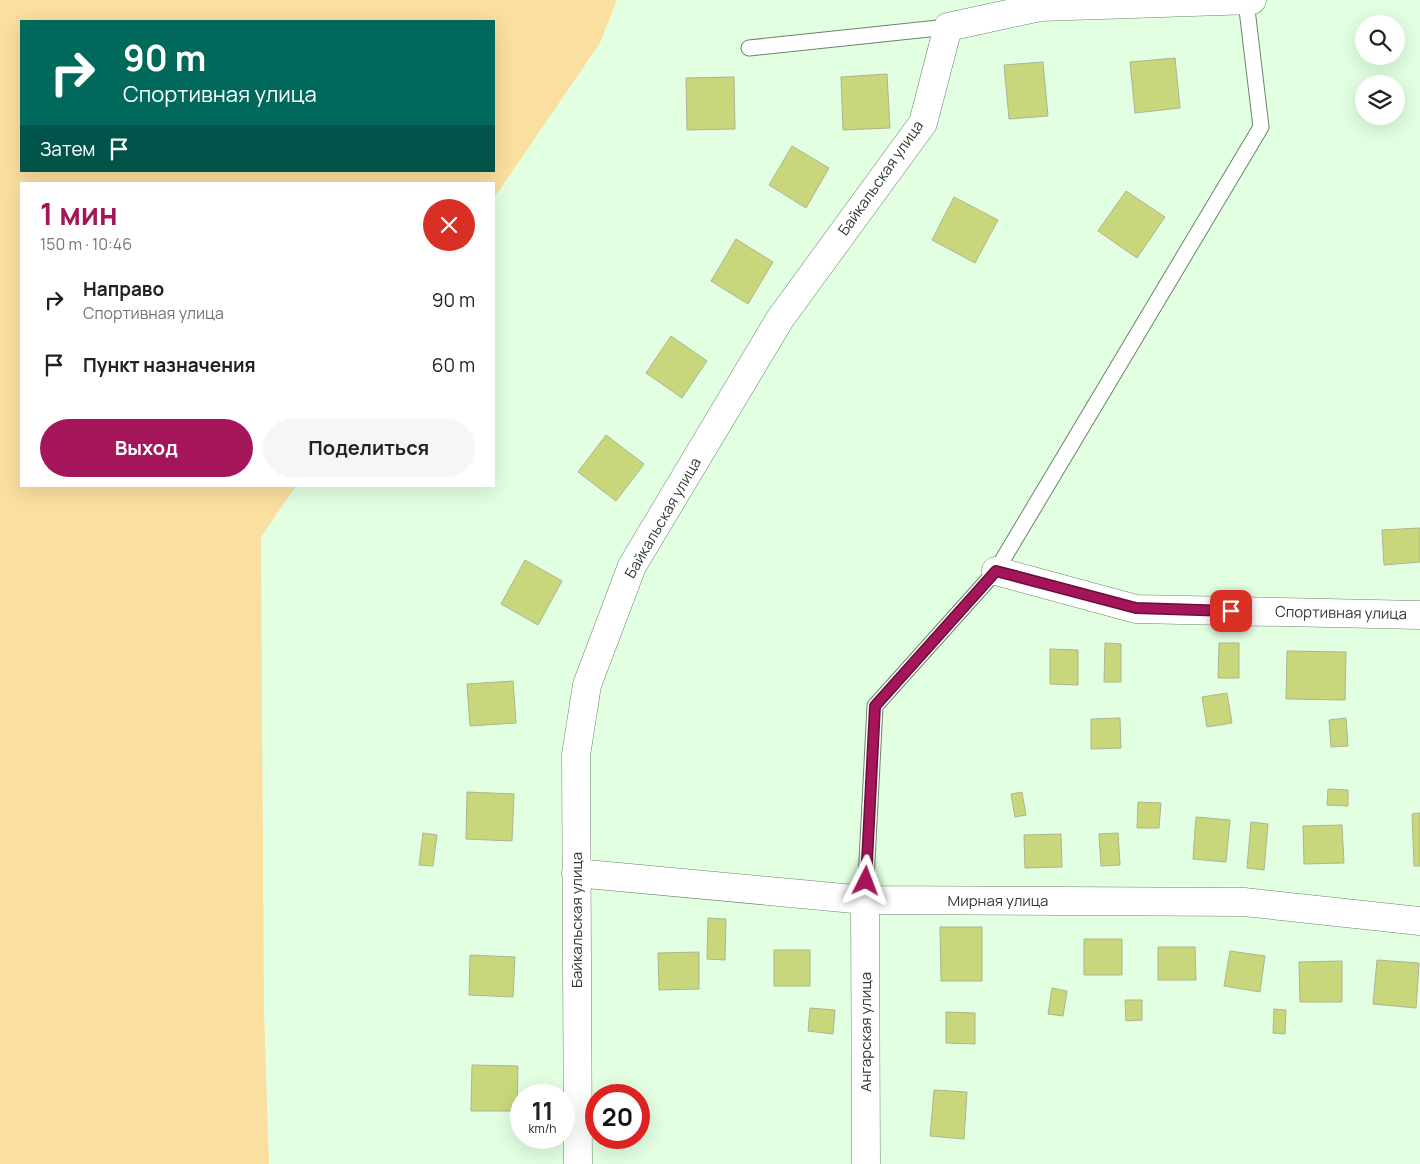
<!DOCTYPE html>
<html lang="ru">
<head>
<meta charset="utf-8">
<style>
  :root { --surface:#fff; --page:#f6f6f6; --text:#222; --muted:#767676; --accent:#a41659 }
  body { margin:0; font-family:Manrope,sans-serif; background:var(--page); color:var(--text); height:100vh; display:flex; flex-direction:column; font-size:19px; white-space:nowrap }
  * { box-sizing:border-box; margin:0 }
  p { font-size:16px; color:var(--muted) }
  .icon { flex:none; width:28px; height:28px; fill:none; stroke:currentColor; stroke-width:2; stroke-linecap:round; stroke-linejoin:round }
  .map { position:relative; flex:1; overflow:hidden }
  .details { position:absolute; left:20px; top:182px; width:475px; height:305px; display:flex; flex-direction:column; background:var(--surface); border-radius:0px; box-shadow:0 5px 20px #0002 }
  .details>* { flex:none }
  .hud { position:absolute; left:20px; top:20px; width:475px; height:152px; border-radius:0px; box-shadow:0 5px 20px #0002; background:#00695c; color:#fff; overflow:hidden }
  .controls { position:absolute; left:1355px; top:15px; display:grid; gap:10px }
  .controls a { display:grid; place-items:center; width:50px; height:50px; border-radius:50%; background:var(--surface); box-shadow:0 5px 20px #0002; font-size:25px }
  .speed { position:absolute; left:510px; top:1084px; display:flex; gap:10px; font-size:25px; font-weight:700; text-align:center }
  .speed>* { display:grid; place-content:center; width:65px; height:65px; border-radius:50%; background:var(--surface); box-shadow:0 5px 20px #0002; line-height:1 }
  .speed small { font-size:12px; font-weight:400 }
  .speed .limit { border:8px solid #d22; background:#fff; color:#111 }
  .pin { position:absolute; display:grid; place-items:center; width:42px; height:42px; color:#fff; margin:-21px; border-radius:10px; box-shadow:0 2px 8px #0006 }
  .me { position:absolute; width:55px; margin:-28px; rotate:3deg; stroke-linejoin:round; filter:drop-shadow(0 0 4px #0008) }
  .turn { display:flex; align-items:center; gap:18px; height:105px; padding:0 20px; font-size:22px }
  .turn .icon { width:65px; height:65px; stroke-width:2.5 }
  .turn b { display:block; font-size:35px; line-height:42px }
  .then { display:flex; align-items:center; height:48px; padding:0 20px; background:#0003; gap:10px; font-size:19px }
  .round { display:grid; place-items:center; flex:none; width:52px; height:52px; border-radius:26px; background:var(--page) }
  .head { display:flex; align-items:center; justify-content:space-between; height:85px; padding:0 20px }
  h1 { font-size:30px; font-weight:700; line-height:38px; color:var(--accent) }
  .button { display:flex; gap:10px; margin-top:auto; padding:10px 20px }
  .button a { flex:1; height:58px; border-radius:30px; background:var(--accent); color:#fff; font-size:20px; font-weight:700; line-height:58px; text-align:center }
  .button a+a { background:var(--page); color:var(--text) }
  ul { padding:0; list-style:none }
  li { display:flex; align-items:center; gap:15px; height:65px; padding:0 20px }
  li div { flex:1 }
  li b { display:block; font-size:19px }
  li em { font-style:normal }
  .map>svg:first-child { display:block }
  .green { fill:#fadfa0; fill-rule:evenodd }
  .building { fill:#c8d77b; stroke:#aeb492 }
  .lines { fill:none; stroke-linecap:round; stroke-linejoin:round }
  .service-casing { stroke:#6b846b; stroke-width:17 }
  .minor-casing { stroke:#6b846b; stroke-width:29 }
  .service { stroke:#fff; stroke-width:15 }
  .minor { stroke:#fff; stroke-width:28 }
  .route-casing { stroke:#6b0e3a; stroke-width:12 }
  .route { stroke:#a41659; stroke-width:9 }
  .labels { text-anchor:middle; stroke-width:4; stroke-linejoin:round; paint-order:stroke }
  .street-label { font-size:15px; fill:#323d32; stroke:#fff }
</style>
</head>
<body>
<div class="map">
<svg width="1420" height="1164" viewBox="0 0 1420 1164">
  <rect width="100%" height="100%" fill="#e2ffe2"/>
  <path class="green" d="M0 0H617L600 43 494 198V184H21V486H296L261 537 264 1011 269 1164H0ZM21 21H494V171H21Z"/>
  <path class="building" d="M1175 58 1180 108 1135 113 1130 62Z
    M1043 62 1048 116 1009 119 1004 65Z
    M887 74 890 128 843 130 841 77Z
    M734 77 735 129 687 130 686 78Z
    M792 146 829 168 806 208 769 185Z
    M1126 191 1165 217 1137 258 1098 231Z
    M954 197 998 220 975 263 932 240Z
    M736 239 773 262 748 304 711 281Z
    M671 336 707 361 682 398 646 373Z
    M606 435 644 464 616 501 578 472Z
    M1420 528V562L1384 565 1382 530Z
    M525 560 562 581 538 625 501 604Z
    M1105 643 1121 644V682H1104Z
    M1219 643H1239V678H1218Z
    M1050 649 1078 650V685L1050 684Z
    M1287 651 1346 652 1345 700 1286 699Z
    M513 681 516 723 470 726 467 684Z
    M1227 693 1232 723 1207 727 1202 697Z
    M1120 718 1121 748 1091 749V719Z
    M1346 718 1348 746 1331 747 1329 720Z
    M1328 789 1348 790V806L1327 805Z
    M467 792 514 794 512 841 466 839Z
    M1022 792 1026 815 1015 817 1011 794Z
    M1138 802 1161 803 1159 828H1137Z
    M1420 813V866H1414L1412 814Z
    M1196 817 1230 820 1226 862 1193 859Z
    M1251 822 1268 824 1264 870 1247 868Z
    M1342 825 1344 863 1304 864 1303 826Z
    M423 833 437 835 433 866 419 865Z
    M1118 833 1120 865 1101 866 1099 834Z
    M1061 834 1062 867 1025 868 1024 835Z
    M708 918 726 919 725 960 707 959Z
    M940 927H982V981H941Z
    M1084 939H1122V975H1084Z
    M1158 947H1195L1196 980H1158Z
    M774 950H810V986H774Z
    M1230 951 1265 956 1260 992 1224 986Z
    M699 952V989L659 990 658 953Z
    M470 955 515 957 513 997 469 995Z
    M1377 960 1419 963 1416 1008 1373 1004Z
    M1342 961V1002H1300L1299 962Z
    M1052 988 1067 991 1063 1016 1048 1014Z
    M1125 1000H1142V1020L1126 1021Z
    M810 1008 835 1010 833 1034 808 1031Z
    M1274 1009 1286 1010 1285 1034 1273 1033Z
    M946 1012 975 1013V1044L946 1043Z
    M472 1065 518 1066 517 1111H471Z
    M934 1090 967 1092 964 1139 930 1136Z"/>
  <g class="lines">
    <g class="service-casing">
      <path id="service" d="M749 48 948 27
        M865 900 875 706 996 571 1261 127 1246 1"/>
    </g>
    <g class="minor-casing">
      <path id="minor" d="M996 571 1136 609 1420 615
        M576 873 865 900 1244 902 1420 921
        M865 900 866 1164
        M578 1164 576 755 587 685 632 566 780 319 923 123 948 27 1040 7 1252 0"/>
    </g>
    <use href="#service" class="service"/>
    <use href="#minor" class="minor"/>
  </g>
  <g class="lines">
    <g class="route-casing">
      <path id="route" d="M866 881 875 706 996 571 1136 608 1231 611"/>
    </g>
    <use href="#route" class="route"/>
  </g>
  <g class="labels">
    <g class="street-label">
      <text transform="translate(881 178) rotate(-55)" y="5">Байкальская улица</text>
      <text transform="translate(663 518) rotate(-60)" y="5">Байкальская улица</text>
      <text transform="translate(1341 613) rotate(1)" y="5">Спортивная улица</text>
      <text x="998" y="906">Мирная улица</text>
      <text transform="translate(577 920) rotate(-90)" y="5">Байкальская улица</text>
      <text transform="translate(866 1032) rotate(-90)" y="5">Ангарская улица</text>
    </g>
  </g>
</svg>
<div class="controls">
<a><svg class="icon" aria-label="search" viewBox="0 0 24 24"><circle cx="10" cy="10" r="6"/><path d="M15 15l6 6"/></svg></a>
<a><svg class="icon" aria-label="layers" viewBox="0 0 24 24"><path d="M12 4l9 5-9 5-9-5zM3 14l9 5 9-5"/></svg></a>
</div>
<div class="speed"><div>11<small>km/h</small></div><div class="limit">20</div></div>
<div class="pin" style="left:1231px;top:611px;background:#d93025"><svg class="icon" aria-label="arrive" viewBox="0 0 24 24"><path d="M6 21V4h12l-3 4 3 4H6"/></svg></div>
<svg class="me" style="left:866px;top:881px" viewBox="-20 -20 40 40"><path d="M0-17L14 15 0 8-14 15z" fill="#a41659" stroke="#fff" stroke-width="4"/></svg>
<div class="hud">
<div class="turn"><svg class="icon" aria-label="right" viewBox="0 0 24 24"><path d="M7 20v-9h11M14 6l5 5-5 5"/></svg><div><b>90 m</b>Спортивная улица</div></div>
<div class="then">Затем<svg class="icon" aria-label="arrive" viewBox="0 0 24 24"><path d="M6 21V4h12l-3 4 3 4H6"/></svg></div>
</div>
<section class="details">
<div class="head"><div><h1>1 мин</h1><p>150 m · 10:46</p></div><a class="round" style="background:#d93025;color:#fff"><svg class="icon" aria-label="close" viewBox="0 0 24 24"><path d="M6 6l12 12M18 6L6 18"/></svg></a></div>
<ul>
<li><svg class="icon" aria-label="right" viewBox="0 0 24 24"><path d="M7 20v-9h11M14 6l5 5-5 5"/></svg><div><b>Направо</b><p>Спортивная улица</p></div><em>90 m</em></li>
<li><svg class="icon" aria-label="arrive" viewBox="0 0 24 24"><path d="M6 21V4h12l-3 4 3 4H6"/></svg><div><b>Пункт назначения</b></div><em>60 m</em></li>
</ul>
<div class="button"><a>Выход</a><a>Поделиться</a></div>
</section>
</div>
</body>
</html>
